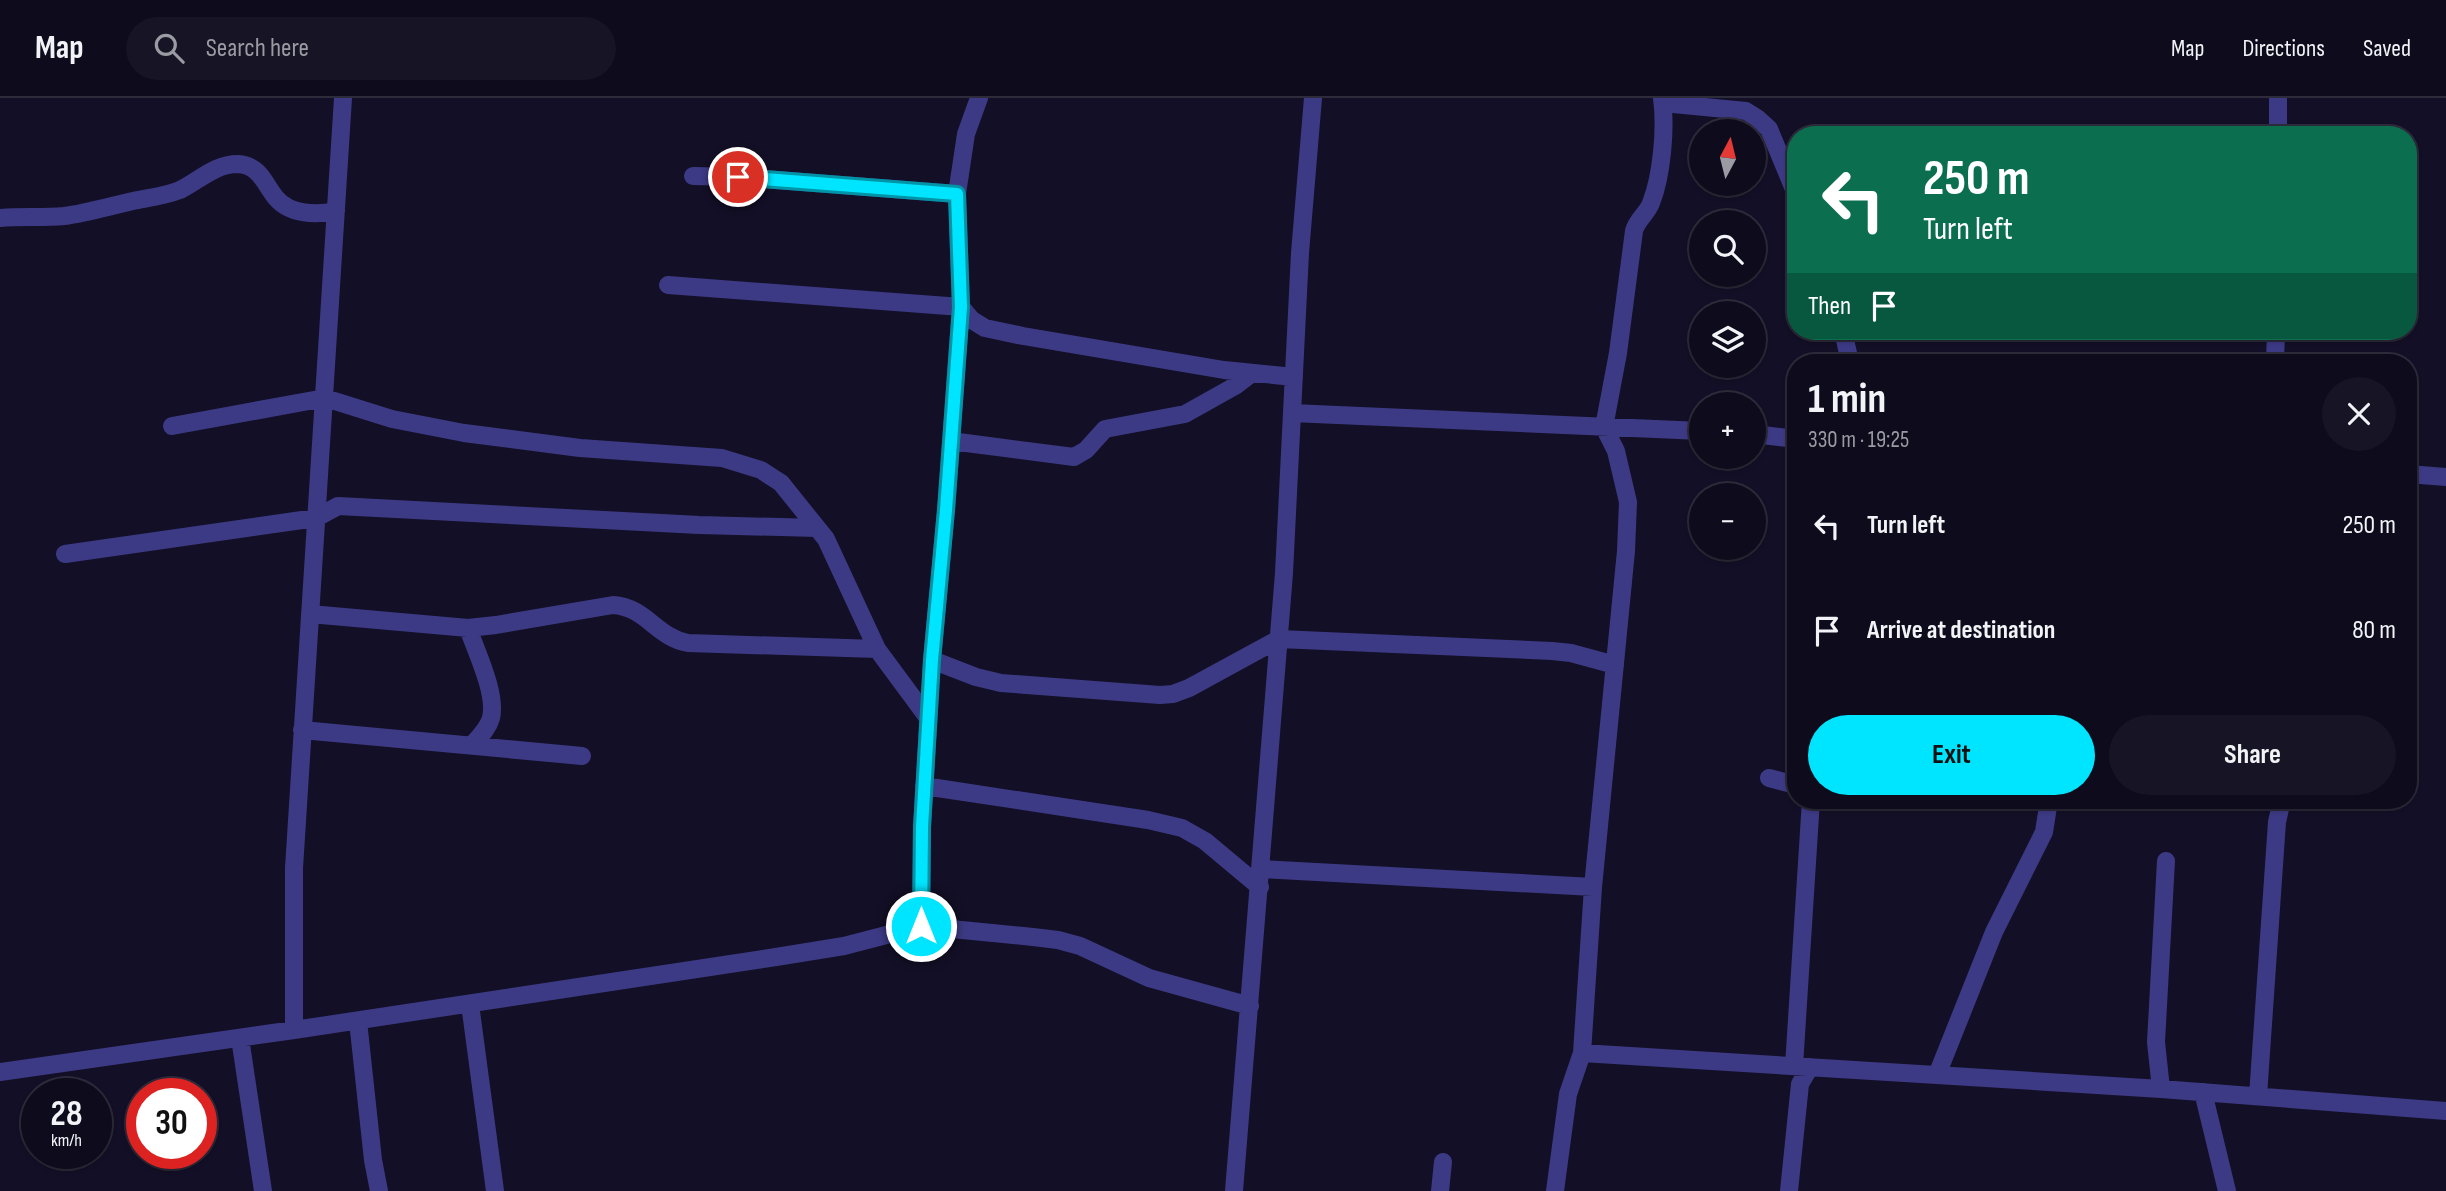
<!DOCTYPE html>
<html lang="en">
<head>
<meta charset="utf-8">
<style>
  :root { --surface:#0e0b1c; --page:#171425; --text:#f1f3f6; --muted:#9b9ba3; --line:#2e2b3b; --accent:#00e5ff }
  body { margin:0; font-family:"Sofia Sans Condensed",sans-serif; background:var(--page); color:var(--text); height:100vh; display:flex; flex-direction:column; font-size:26px; white-space:nowrap }
  * { box-sizing:border-box; margin:0 }
  p { font-size:23px; color:var(--muted) }
  .icon { flex:none; width:38px; height:38px; fill:none; stroke:currentColor; stroke-width:2; stroke-linecap:round; stroke-linejoin:round }
  .map { position:relative; flex:1; overflow:hidden }
  .drawer { position:absolute; left:1787px; top:256px; width:630px; height:455px; display:flex; flex-direction:column; background:var(--surface); border-radius:28px; box-shadow:0 2px 5px #0004,0 0 0 2px var(--line) }
  .drawer>* { flex:none }
  .hud { position:absolute; left:1787px; top:28px; width:630px; height:214px; border-radius:28px; box-shadow:0 2px 5px #0004,0 0 0 2px var(--line); background:#0b6e4f; color:#fff; overflow:hidden }
  .needle { width:46px; rotate:7deg }
  .buttons { position:absolute; left:1689px; top:21px; display:grid; gap:14px }
  .buttons a { display:grid; place-items:center; width:77px; height:77px; border-radius:50%; background:var(--surface); box-shadow:0 2px 5px #0004,0 0 0 2px var(--line); font-size:35px }
  .speed { position:absolute; left:21px; top:980px; display:flex; gap:14px; font-size:35px; font-weight:700; text-align:center }
  .speed>* { display:grid; place-content:center; width:91px; height:91px; border-radius:50%; background:var(--surface); box-shadow:0 2px 5px #0004,0 0 0 2px var(--line); line-height:1 }
  .speed small { font-size:18px; font-weight:400 }
  .speed .limit { border:10px solid #d22; background:#fff; color:#111 }
  .pin { position:absolute; display:grid; place-items:center; width:60px; height:60px; color:#fff; margin:-30px; border:4px solid #fff; border-radius:50%; box-shadow:0 2px 7px #0007 }
  .me { position:absolute; width:77px; margin:-38px; rotate:0deg; stroke-linejoin:round; filter:drop-shadow(0 0 5px #0008) }
  .turn { display:flex; align-items:center; gap:24px; height:147px; padding:0 21px; font-size:32px }
  .turn .icon { width:91px; height:91px; stroke-width:2.5 }
  .turn b { display:block; font-size:49px; line-height:60px }
  .then { display:flex; align-items:center; height:66px; padding:0 21px; background:#0003; gap:14px; font-size:26px }
  .round { display:grid; place-items:center; flex:none; width:74px; height:74px; border-radius:37px; background:var(--page) }
  .head { display:flex; align-items:center; justify-content:space-between; height:119px; padding:0 21px }
  h1 { font-size:42px; font-weight:700; line-height:52px }
  .primary-button { display:flex; gap:14px; margin-top:auto; padding:14px 21px }
  .primary-button a { flex:1; height:80px; border-radius:42px; background:var(--accent); color:#111; font-size:28px; font-weight:700; line-height:80px; text-align:center }
  .primary-button a+a { background:var(--page); color:var(--text) }
  ul { padding:0; list-style:none }
  li { display:flex; align-items:center; gap:21px; height:105px; padding:0 21px }
  li div { flex:1 }
  li b { display:block; font-size:26px }
  li em { font-style:normal }
  header { display:flex; align-items:center; gap:42px; box-sizing:border-box; height:98px; padding:0 35px; background:var(--surface); border-bottom:2px solid var(--line) }
  header strong { font-size:33px }
  nav { display:flex; gap:38px; margin-inline-start:auto; font-size:24px }
  .search { width:490px; height:63px; background:var(--page); display:flex; align-items:center; gap:18px; box-sizing:border-box; padding:0 24px; border-radius:38px; color:var(--muted); font-size:26px }
  .map>svg:first-child { display:block }
  .lines { fill:none; stroke-linecap:round; stroke-linejoin:round }
  .street { stroke:#3d3a85; stroke-width:18 }
  .route-casing { stroke:#0095a6; stroke-width:18 }
  .route { stroke:#00e5ff; stroke-width:12 }
</style>
</head>
<body>
<header>
<strong>Map</strong>
<div class="search"><svg class="icon" aria-label="search" viewBox="0 0 24 24"><circle cx="10" cy="10" r="6"/><path d="M15 15l6 6"/></svg>Search here</div>
<nav><a>Map</a><a>Directions</a><a>Saved</a></nav>
</header>
<div class="map">
<svg width="2446" height="1093" viewBox="0 0 2446 1093">
  <rect width="100%" height="100%" fill="#130f26"/>
  <g class="lines">
    <path class="street" d="M1662 0C1666 30 1662 77 1651 105 1647 116 1637 121 1634 133L1618 255 1604 329 1616 353 1628 404 1626 453 1593 789 1582 955 2161 991 2446 1013
      M1663 5 1746 13 1757 20 1769 31 1796 96
      M2278 37V0
      M693 78 738 79 957 96
      M0 120C21 118 43 120 64 118 87 115 110 108 133 103 148 100 165 98 180 92 199 83 214 66 238 66 260 67 265 87 276 100 290 117 317 117 336 113
      M668 187 961 209 972 222 985 230 1023 238 1224 272 1294 279
      M1843 233 1850 264
      M2275 264 2276 233
      M1292 315 1701 333
      M172 328 325 300 392 321 464 335 580 350 722 360 761 372 781 385 826 441 877 551 928 620
      M1754 336 1796 341
      M951 343 1074 359 1086 352 1105 331 1185 316 1235 288 1252 275
      M2408 376 2446 379
      M65 456 316 420 338 408 699 427 817 430
      M310 516 468 530 496 527 613 507C646 509 656 539 688 545L877 551
      M468 530C476 553 497 596 491 620 488 631 479 639 472 647
      M932 562 976 579 1001 585 1160 597 1173 596 1189 590 1279 541 1552 553 1571 555 1615 567
      M302 632 582 658
      M1769 680 1796 687
      M924 688 1148 722 1182 730 1205 743 1260 789
      M1261 771 1593 789
      M921 828 922 729 932 562 946 412 961 209 957 96 966 36 979 0
      M470 906 495 1093
      M358 923 373 1062 379 1093
      M294 932V770L343 0
      M240 940 263 1093
      M1794 968 1811 702
      M0 974 294 932 776 859 844 848 921 828 1033 839 1058 842 1080 848 1149 880 1250 908
      M1937 977 1994 834 2044 734 2049 702
      M2161 991 2156 944 2166 763
      M2203 994 2227 1093
      M2258 998 2277 724 2282 702
      M1234 1093 1284 475 1300 155 1313 0
      M1440 1093 1443 1064
      M1555 1093 1568 996 1582 955
      M1789 1093 1800 986 1810 969"/>
  </g>
  <g class="lines">
    <g class="route-casing">
      <path id="route" d="M738 79 957 96 961 209 946 412 932 562 922 729 921 828"/>
    </g>
    <use href="#route" class="route"/>
  </g>
</svg>
<div class="buttons">
<a><svg class="needle" viewBox="-14 -14 28 28"><path d="M0-13l5 13h-10z" fill="#e53935"/><path d="M0 13l5-13h-10z" fill="#9b9ba3"/></svg></a>
<a><svg class="icon" aria-label="search" viewBox="0 0 24 24"><circle cx="10" cy="10" r="6"/><path d="M15 15l6 6"/></svg></a>
<a><svg class="icon" aria-label="layers" viewBox="0 0 24 24"><path d="M12 4l9 5-9 5-9-5zM3 14l9 5 9-5"/></svg></a>
<a>+</a>
<a>−</a>
</div>
<div class="speed"><div>28<small>km/h</small></div><div class="limit">30</div></div>
<div class="pin" style="left:738px;top:79px;background:#d93025"><svg class="icon" aria-label="arrive" viewBox="0 0 24 24"><path d="M6 21V4h12l-3 4 3 4H6"/></svg></div>
<svg class="me" style="left:921px;top:828px" viewBox="-20 -20 40 40"><circle r="17" fill="#00e5ff" stroke="#fff" stroke-width="3"/><path d="M0-11L8 9 0 5-8 9z" fill="#fff"/></svg>
<div class="hud">
<div class="turn"><svg class="icon" aria-label="left" viewBox="0 0 24 24"><path d="M17 20v-9H6M10 6l-5 5 5 5"/></svg><div><b>250 m</b>Turn left</div></div>
<div class="then">Then<svg class="icon" aria-label="arrive" viewBox="0 0 24 24"><path d="M6 21V4h12l-3 4 3 4H6"/></svg></div>
</div>
<section class="drawer">
<div class="head"><div><h1>1 min</h1><p>330 m · 19:25</p></div><a class="round"><svg class="icon" aria-label="close" viewBox="0 0 24 24"><path d="M6 6l12 12M18 6L6 18"/></svg></a></div>
<ul>
<li><svg class="icon" aria-label="left" viewBox="0 0 24 24"><path d="M17 20v-9H6M10 6l-5 5 5 5"/></svg><div><b>Turn left</b></div><em>250 m</em></li>
<li><svg class="icon" aria-label="arrive" viewBox="0 0 24 24"><path d="M6 21V4h12l-3 4 3 4H6"/></svg><div><b>Arrive at destination</b></div><em>80 m</em></li>
</ul>
<div class="primary-button"><a>Exit</a><a>Share</a></div>
</section>
</div>
</body>
</html>
